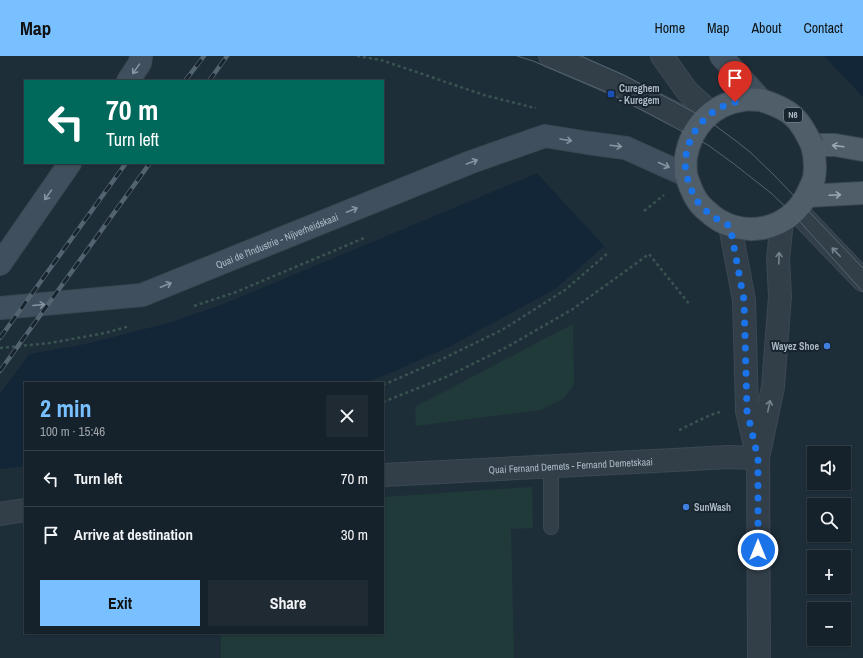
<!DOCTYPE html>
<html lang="en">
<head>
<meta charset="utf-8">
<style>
  :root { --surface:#16222b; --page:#1f2a33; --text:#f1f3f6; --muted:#9ea4a9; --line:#353f47; --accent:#78c0ff }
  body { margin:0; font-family:"Archivo Narrow",sans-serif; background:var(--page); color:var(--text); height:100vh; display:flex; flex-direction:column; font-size:15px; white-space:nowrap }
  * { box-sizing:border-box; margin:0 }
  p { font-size:13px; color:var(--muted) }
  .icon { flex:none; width:22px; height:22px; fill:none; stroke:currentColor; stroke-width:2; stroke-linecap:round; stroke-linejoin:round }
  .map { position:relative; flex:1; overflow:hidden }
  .drawer { position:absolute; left:24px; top:326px; width:360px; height:252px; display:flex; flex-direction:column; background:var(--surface); border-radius:0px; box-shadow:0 1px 3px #0004,0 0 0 1px var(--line) }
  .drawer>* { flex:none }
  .hud { position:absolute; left:24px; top:24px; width:360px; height:84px; border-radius:0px; box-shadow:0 1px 3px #0004,0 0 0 1px var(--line); background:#00695c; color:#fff; overflow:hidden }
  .buttons { position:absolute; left:807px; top:390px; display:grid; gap:8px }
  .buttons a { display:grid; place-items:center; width:44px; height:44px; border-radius:0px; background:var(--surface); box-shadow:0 1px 3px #0004,0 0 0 1px var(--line); font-size:20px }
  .pin { position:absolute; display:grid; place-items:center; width:34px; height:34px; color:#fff; margin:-41px -17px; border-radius:50% 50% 50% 0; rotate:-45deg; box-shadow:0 0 4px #0007 }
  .pin .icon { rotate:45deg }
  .me { position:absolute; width:44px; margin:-22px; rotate:0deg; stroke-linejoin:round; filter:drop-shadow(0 0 3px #0008) }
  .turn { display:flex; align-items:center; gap:14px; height:84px; padding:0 16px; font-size:18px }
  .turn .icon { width:52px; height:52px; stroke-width:2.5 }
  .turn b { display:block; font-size:28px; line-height:34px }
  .round { display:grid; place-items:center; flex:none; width:42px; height:42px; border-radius:0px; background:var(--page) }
  .headline { display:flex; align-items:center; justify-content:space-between; height:68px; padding:0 16px }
  h1 { font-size:24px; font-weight:800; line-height:30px; color:var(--accent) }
  .primary-button { display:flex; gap:8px; margin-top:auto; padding:8px 16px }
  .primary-button a { flex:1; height:46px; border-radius:0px; background:var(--accent); color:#111; font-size:16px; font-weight:800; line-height:46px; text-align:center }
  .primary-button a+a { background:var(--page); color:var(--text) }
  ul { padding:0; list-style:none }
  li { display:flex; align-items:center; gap:12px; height:56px; padding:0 16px; border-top:1px solid var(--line) }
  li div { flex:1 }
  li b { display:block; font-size:15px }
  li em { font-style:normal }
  header { display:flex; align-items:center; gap:24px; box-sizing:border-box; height:56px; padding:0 20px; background:var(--accent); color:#111 }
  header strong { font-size:19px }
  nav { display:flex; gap:22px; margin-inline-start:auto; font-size:14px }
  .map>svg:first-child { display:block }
  .green { fill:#203a39 }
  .water { fill:#122637 }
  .pier { fill:#1e2e39 }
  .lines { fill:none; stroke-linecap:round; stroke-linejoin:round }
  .service-casing { stroke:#3c4853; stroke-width:16 }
  .minor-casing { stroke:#3c4853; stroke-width:24 }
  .tertiary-casing { stroke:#3c4853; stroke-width:24 }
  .secondary-casing { stroke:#3c4853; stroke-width:24 }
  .primary-casing { stroke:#3c4853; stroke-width:24 }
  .path { stroke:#395351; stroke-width:2.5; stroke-dasharray:3 3; stroke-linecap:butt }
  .service { stroke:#323f49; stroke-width:14 }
  .minor { stroke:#323f49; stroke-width:22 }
  .tertiary { stroke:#323f49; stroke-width:22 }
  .secondary { stroke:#404f5d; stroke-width:22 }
  .primary { stroke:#505e6a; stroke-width:22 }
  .tram { stroke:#536471; stroke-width:1 }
  .rail-casing { stroke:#536471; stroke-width:4.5 }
  .rail { stroke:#18242e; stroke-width:3; stroke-dasharray:9; stroke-linecap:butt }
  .primary-bridge-casing { stroke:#3c4853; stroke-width:24; stroke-linecap:butt }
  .primary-bridge { stroke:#505e6a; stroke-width:22 }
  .oneway { stroke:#8695a1 }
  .oneway2 { stroke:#9aa8b4 }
  .oneway3 { stroke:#75838e }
  .route { stroke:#1a73e8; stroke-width:7; stroke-dasharray:0 12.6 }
  .transit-dot { fill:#1a4fb4; stroke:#18242e; stroke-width:1.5 }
  .shop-dot { fill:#3f7fe0; stroke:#18242e; stroke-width:1.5 }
  .labels { text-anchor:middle; stroke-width:4; stroke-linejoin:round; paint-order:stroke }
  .shield { fill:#18242e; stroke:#808d98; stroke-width:1 }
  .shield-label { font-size:9px; font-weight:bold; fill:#acbac6 }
  .poi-label { font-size:10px; font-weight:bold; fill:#acbac6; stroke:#18242e; text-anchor:start }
  .street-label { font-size:10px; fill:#acbac6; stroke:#18242e }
</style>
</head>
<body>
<header>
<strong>Map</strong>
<nav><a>Home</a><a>Map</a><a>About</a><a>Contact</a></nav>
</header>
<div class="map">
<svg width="863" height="602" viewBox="0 0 863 602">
  <rect width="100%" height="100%" fill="#1e2e39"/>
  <path class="green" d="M573 268 574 329 563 343 540 354 416 370 415 351Z
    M532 431 533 472 511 473 514 602H221V577H383V441Z"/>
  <path class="water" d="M752 0H863V51L601 193 555 233 447 292 390 317 366 327H25V410L0 413V301L18 300 86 288 168 267 221 249 533 119Z"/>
  <path class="pier" d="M748 0H824L863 41V53L606 192 535 115Z
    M31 296 0 338V299L18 298Z"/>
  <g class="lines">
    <g class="service-casing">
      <path id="service" d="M551 471V410"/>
    </g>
    <g class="minor-casing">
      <path id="minor" d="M550 0 617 29 699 69
        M662 0 687 35 711 57"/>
    </g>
    <g class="tertiary-casing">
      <g id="tertiary">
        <path d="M796 154 863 224"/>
        <path d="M730 170 744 244 747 355 758 402 759 602"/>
        <path d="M759 397 773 331 780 240 778 203 782 165"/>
        <path id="s1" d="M383 419 693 403 728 401 758 402"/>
        <path d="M0 458 25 454"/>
      </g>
    </g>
    <g class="secondary-casing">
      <g id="secondary">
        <path d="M721 0 761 44"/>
        <path d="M128 25 140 7 141 0"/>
        <path d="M0 208 70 107"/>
        <path id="s2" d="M0 252 142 239 471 106 545 80 588 87 626 92 686 119"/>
      </g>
    </g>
    <g class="primary-casing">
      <path id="primary" d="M686 119C686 113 685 106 686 101 691 71 712 48 743 44 748 43 755 44 761 44
        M807 140 863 137
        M707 155C739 186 792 176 809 134 811 130 813 126 814 122 816 110 815 100 812 89H835L863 94"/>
    </g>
    <path class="path" d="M357 0 381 4 484 39 531 51 536 52
      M644 155 664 139
      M194 250 236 236 364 182
      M0 292 50 287 105 277 130 270
      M383 329 436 306 502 274 565 234 609 196
      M383 346 446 321 507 291 573 253 649 198 690 249
      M679 374C693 368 705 360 720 356"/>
    <use href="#service" class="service"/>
    <use href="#minor" class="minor"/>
    <use href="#tertiary" class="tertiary"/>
    <use href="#secondary" class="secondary"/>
    <use href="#primary" class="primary"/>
    <path class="tram" d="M517 0 533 5 611 38 708 89 734 108 771 137 793 158 863 236
      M581 0 624 19 705 62 736 85 750 96 774 119 863 212"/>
    <g class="rail-casing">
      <path id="rail" d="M185 25 204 0
        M209 25 227 0
        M0 282 126 107
        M0 315 150 107"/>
    </g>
    <use href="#rail" class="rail"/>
    <g class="primary-bridge-casing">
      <path id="primary-bridge" d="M761 44C791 54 799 61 812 89
        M686 119C691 133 695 146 707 155"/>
    </g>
    <use href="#primary-bridge" class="primary-bridge"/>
  </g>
  <defs><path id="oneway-shaft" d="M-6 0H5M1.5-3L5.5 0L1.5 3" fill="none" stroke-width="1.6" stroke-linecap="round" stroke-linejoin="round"/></defs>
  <g class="oneway">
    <use href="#oneway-shaft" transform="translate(136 13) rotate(125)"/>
    <use href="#oneway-shaft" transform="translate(566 84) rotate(9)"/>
    <use href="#oneway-shaft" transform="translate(616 90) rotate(7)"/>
    <use href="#oneway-shaft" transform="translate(472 106) rotate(-20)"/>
    <use href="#oneway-shaft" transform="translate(664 109) rotate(24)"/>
    <use href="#oneway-shaft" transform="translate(48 139) rotate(125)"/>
    <use href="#oneway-shaft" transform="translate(352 154) rotate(-22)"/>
    <use href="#oneway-shaft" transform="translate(166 229) rotate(-22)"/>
    <use href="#oneway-shaft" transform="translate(39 249) rotate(-5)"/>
  </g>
  <g class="oneway2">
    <use href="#oneway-shaft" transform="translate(838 90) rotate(-173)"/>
    <use href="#oneway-shaft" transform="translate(835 139) rotate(-3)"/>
  </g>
  <g class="oneway3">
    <use href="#oneway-shaft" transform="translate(836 196) rotate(-134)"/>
    <use href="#oneway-shaft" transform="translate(779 202) rotate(-88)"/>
    <use href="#oneway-shaft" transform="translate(769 350) rotate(-78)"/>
  </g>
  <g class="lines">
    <path class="route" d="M735 46C703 54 681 85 686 118 687 122 689 126 690 130 692 137 697 146 702 151 711 160 720 165 730 170L744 244 747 355 758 402V494"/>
  </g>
  <rect class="transit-dot" x="607" y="34" width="8" height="8" rx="2"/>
  <g class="shop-dot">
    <circle cx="827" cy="290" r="4"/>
    <circle cx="686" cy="451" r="4"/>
  </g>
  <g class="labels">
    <rect class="shield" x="784" y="52" width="18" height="14" rx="3"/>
    <g class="shield-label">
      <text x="793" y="62">N6</text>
    </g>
    <g class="poi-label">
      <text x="619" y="36">Cureghem<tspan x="619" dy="12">- Kuregem</tspan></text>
      <text x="819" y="294" text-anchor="end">Wayez Shoe</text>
      <text x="694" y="455">SunWash</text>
    </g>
    <g class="street-label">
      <text dy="4" stroke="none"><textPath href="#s2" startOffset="288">Quai de l'Industrie - Nijverheidskaai</textPath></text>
      <text dy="4" stroke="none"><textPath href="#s1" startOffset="188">Quai Fernand Demets - Fernand Demetskaai</textPath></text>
    </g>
  </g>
</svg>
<div class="buttons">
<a><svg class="icon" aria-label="sound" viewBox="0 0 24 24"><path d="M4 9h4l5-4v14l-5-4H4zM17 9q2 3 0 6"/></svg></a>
<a><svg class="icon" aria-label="search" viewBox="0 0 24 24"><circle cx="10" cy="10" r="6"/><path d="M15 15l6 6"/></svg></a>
<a>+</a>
<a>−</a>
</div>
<div class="pin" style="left:735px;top:46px;background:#d93025"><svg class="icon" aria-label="arrive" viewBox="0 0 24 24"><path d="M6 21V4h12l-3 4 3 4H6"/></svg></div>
<svg class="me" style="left:758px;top:494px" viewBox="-20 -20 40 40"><circle r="17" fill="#1a73e8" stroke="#fff" stroke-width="3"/><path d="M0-11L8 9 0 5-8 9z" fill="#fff"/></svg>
<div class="hud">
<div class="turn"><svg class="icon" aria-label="left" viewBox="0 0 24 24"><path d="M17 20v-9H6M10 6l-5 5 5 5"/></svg><div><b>70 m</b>Turn left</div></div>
</div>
<section class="drawer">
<div class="headline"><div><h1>2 min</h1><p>100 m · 15:46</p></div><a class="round"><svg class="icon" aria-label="close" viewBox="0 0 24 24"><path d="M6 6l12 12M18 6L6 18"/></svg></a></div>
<ul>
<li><svg class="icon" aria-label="left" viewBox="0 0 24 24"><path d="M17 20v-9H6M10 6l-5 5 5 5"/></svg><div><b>Turn left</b></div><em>70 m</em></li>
<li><svg class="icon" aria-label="arrive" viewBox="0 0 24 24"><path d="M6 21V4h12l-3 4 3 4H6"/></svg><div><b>Arrive at destination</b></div><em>30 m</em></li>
</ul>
<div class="primary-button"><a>Exit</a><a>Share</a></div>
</section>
</div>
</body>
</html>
